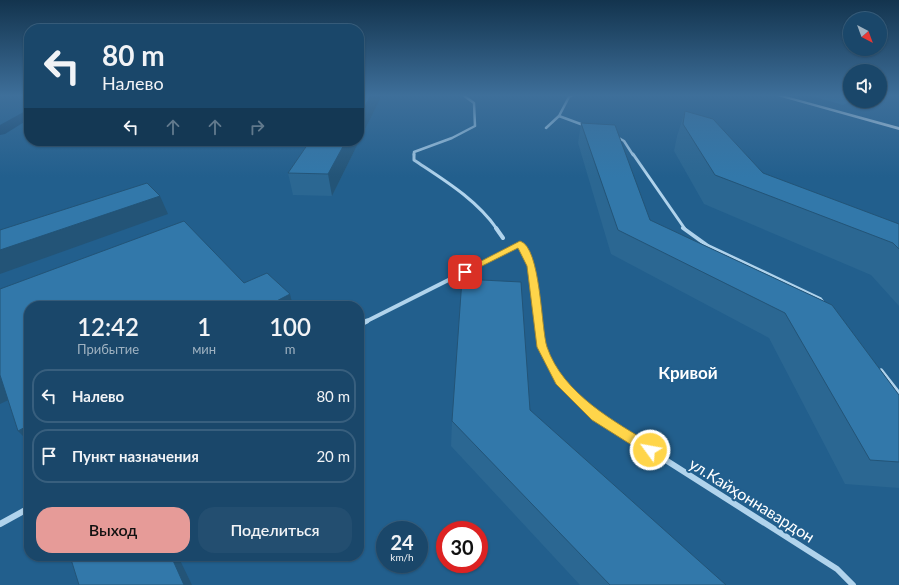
<!DOCTYPE html>
<html lang="ru">
<head>
<meta charset="utf-8">
<style>
  :root { --surface:#1a476a; --page:#234e70; --text:#f1f3f6; --muted:#9fb2c1; --line:#385f7e; --accent:#e69b98 }
  body { margin:0; font-family:Lato,sans-serif; background:var(--page); color:var(--text); height:100vh; display:flex; flex-direction:column; font-size:15px; white-space:nowrap }
  * { box-sizing:border-box; margin:0 }
  p { font-size:13px; color:var(--muted) }
  .icon { flex:none; width:22px; height:22px; fill:none; stroke:currentColor; stroke-width:2; stroke-linecap:round; stroke-linejoin:round }
  .map { position:relative; flex:1; overflow:hidden }
  .details { position:absolute; left:24px; top:301px; width:340px; height:260px; display:flex; flex-direction:column; background:var(--surface); border-radius:16px; box-shadow:0 1px 3px #0004,0 0 0 1px var(--line) }
  .details>* { flex:none }
  .top-card { position:absolute; left:24px; top:24px; width:340px; height:122px; border-radius:16px; box-shadow:0 1px 3px #0004,0 0 0 1px var(--line); background:#1a476a; color:var(--text); overflow:hidden }
  .needle { width:26px; rotate:139deg }
  .tools { position:absolute; left:843px; top:12px; display:grid; gap:8px }
  .tools a { display:grid; place-items:center; width:44px; height:44px; border-radius:50%; background:var(--surface); box-shadow:0 1px 3px #0004,0 0 0 1px var(--line); font-size:20px }
  .speed { position:absolute; left:376px; top:521px; display:flex; gap:8px; font-size:20px; font-weight:700; text-align:center }
  .speed>* { display:grid; place-content:center; width:52px; height:52px; border-radius:50%; background:var(--surface); box-shadow:0 1px 3px #0004,0 0 0 1px var(--line); line-height:1 }
  .speed small { font-size:10px; font-weight:400 }
  .speed .limit { border:6px solid #d22; background:#fff; color:#111 }
  .pin { position:absolute; display:grid; place-items:center; width:34px; height:34px; color:#fff; margin:-17px; border-radius:8px; box-shadow:0 2px 6px #0006 }
  .me { position:absolute; width:44px; margin:-22px; rotate:302deg; stroke-linejoin:round; filter:drop-shadow(0 0 3px #0008) }
  .turn { display:flex; align-items:center; gap:14px; height:84px; padding:0 12px; font-size:18px }
  .turn .icon { width:52px; height:52px; stroke-width:2.5 }
  .turn b { display:block; font-size:28px; line-height:34px }
  .lanes { display:flex; align-items:center; height:38px; padding:0 12px; background:#0003; justify-content:center; gap:20px; direction:ltr }
  .lanes .off { opacity:.35 }
  .eta { display:flex; justify-content:space-evenly; align-items:center; height:68px; text-align:center }
  .eta b { font-size:24px; font-weight:600; line-height:28px }
  .action { display:flex; gap:8px; margin-top:auto; padding:8px 12px }
  .action a { flex:1; height:46px; border-radius:16px; background:var(--accent); color:#111; font-size:16px; font-weight:600; line-height:46px; text-align:center }
  .action a+a { background:var(--page); color:var(--text) }
  ul { padding:0; list-style:none }
  li { display:flex; align-items:center; gap:12px; height:54px; margin:0 8px 6px; padding:0 4px; border:2px solid var(--line); border-radius:16px }
  li div { flex:1 }
  li b { display:block; font-size:15px }
  li em { font-style:normal }
  .map>svg:first-child { display:block }
  .green { fill:#2c73a5 }
  .lines { fill:none; stroke-linecap:round; stroke-linejoin:round }
  .canal { fill:#17476d; fill-rule:evenodd }
  .street-far4 { stroke:#b0d3ec; stroke-width:2.5 }
  .street-far3 { stroke:#b0d3ec; stroke-width:3 }
  .street-far2 { stroke:#b0d3ec; stroke-width:4 }
  .street-far1 { stroke:#b0d3ec; stroke-width:5 }
  .street { stroke:#b0d3ec; stroke-width:6 }
  .secondary { fill:#dcecf9; fill-rule:evenodd }
  .wall { fill:#2b6792 }
  .shaded-wall { fill:#235477 }
  .building { fill:#3278aa; stroke:#235477 }
  .route { fill:#ffd54a; stroke:#a68a30 }
  .labels { text-anchor:middle; stroke-width:4; stroke-linejoin:round; paint-order:stroke }
  .near-street-label { font-size:16px; fill:#fff; stroke:#225f8d }
  .district-label { font-size:17px; font-weight:bold; fill:#fff; stroke:#225f8d }
</style>
</head>
<body>
<div class="map">
<svg width="899" height="585" viewBox="0 0 899 585">
  <rect width="100%" height="100%" fill="#225f8d"/>
  <path class="green" d="M808 95H841L850 98 851 101 843 105Z"/>
  <g class="lines">
    <path class="canal" d="M29 109V119L5 134 0 135V125Z"/>
    <path class="street-far4" d="M559 116 586 126
      M546 128 559 116 569 97 573 95
      M617 137 624 141 633 155
      M414 155V152L452 138 475 126 474 103 463 95"/>
    <path class="street-far3" d="M414 154V160C444 180 476 199 497 229
      M633 154 685 229"/>
    <path class="street-far2" d="M496 228 503 238
      M683 228 708 246 820 299 823 303
      M365 322 520 244 531 266 539 322"/>
    <path class="street-far1" d="M538 321 542 347 560 381 597 416 633 439
      M359 325 367 321
      M881 371 899 394"/>
    <path class="street" d="M631 438 837 569 853 585
      M0 524 29 508"/>
    <path class="secondary" d="M774 95H782L899 127V130Z"/>
  </g>
  <path class="wall" d="M359 95H382L332 196 293 195 288 173Z
    M685 111 763 173 899 224V306L871 275 704 204 674 151 677 136Z
    M581 123 650 220 832 305 899 395V488L845 484 769 338 611 254 578 143Z
    M530 410 726 585H580L451 446 452 421Z"/>
  <path class="shaded-wall" d="M371 95H382L332 196 328 174 346 141H359V117Z
    M160 196 168 214 0 274V250Z
    M290 294 293 306H267Z
    M0 375 19 395 0 404Z
    M29 425V442L18 431Z
    M171 556H178L192 585H184Z"/>
  <path class="building" d="M359 95H371L359 117Z
    M685 111 713 119 763 173 899 224V249L893 243 715 175 683 124Z
    M581 123 615 125 650 220 832 305 899 395V462L870 460 785 313 618 230Z
    M310 141H346L328 174 288 173Z
    M147 183 160 196 0 250V230Z
    M184 221 244 283 267 273 290 294 267 306H29V425L18 431 0 375V289Z
    M462 279 521 282 530 410 726 585H610L452 421Z
    M70 556H171L184 585H79Z"/>
  <linearGradient id="sky" x2="0" y2="1"><stop stop-color="#13344e"/><stop offset="0.54" stop-color="#3e6f9a"/><stop offset="1" stop-color="#3e6f9a" stop-opacity="0"/></linearGradient>
  <rect width="899" height="177" fill="url(#sky)"/>
  <path class="route" d="M520 241C541 247 541 329 547 347 563 394 615 422 655 446L656 450 655 454 650 456 646 454 592 420 556 384 537 347 527 266 518 248 468 273 465 274 460 272Z"/>
  <g class="labels">
    <g class="near-street-label">
      <text transform="translate(752 500) rotate(32)" y="6">ул.Кайҳоннавардон</text>
    </g>
    <g class="district-label">
      <text x="688" y="379">Кривой</text>
    </g>
  </g>
</svg>
<div class="tools">
<a><svg class="needle" viewBox="-14 -14 28 28"><path d="M0-13l5 13h-10z" fill="#e53935"/><path d="M0 13l5-13h-10z" fill="#9fb2c1"/></svg></a>
<a><svg class="icon" aria-label="sound" viewBox="0 0 24 24"><path d="M4 9h4l5-4v14l-5-4H4zM17 9q2 3 0 6"/></svg></a>
</div>
<div class="speed"><div>24<small>km/h</small></div><div class="limit">30</div></div>
<div class="pin" style="left:465px;top:272px;background:#d93025"><svg class="icon" aria-label="arrive" viewBox="0 0 24 24"><path d="M6 21V4h12l-3 4 3 4H6"/></svg></div>
<svg class="me" style="left:650px;top:450px" viewBox="-20 -20 40 40"><circle r="17" fill="#ffd54a" stroke="#fff" stroke-width="3"/><path d="M0-11L8 9 0 5-8 9z" fill="#fff"/></svg>
<div class="top-card">
<div class="turn"><svg class="icon" aria-label="left" viewBox="0 0 24 24"><path d="M17 20v-9H6M10 6l-5 5 5 5"/></svg><div><b>80 m</b>Налево</div></div>
<div class="lanes"><svg class="icon" aria-label="left" viewBox="0 0 24 24"><path d="M17 20v-9H6M10 6l-5 5 5 5"/></svg><svg class="icon off" aria-label="ahead" viewBox="0 0 24 24"><path d="M12 20V5M6 11l6-6 6 6"/></svg><svg class="icon off" aria-label="ahead" viewBox="0 0 24 24"><path d="M12 20V5M6 11l6-6 6 6"/></svg><svg class="icon off" aria-label="right" viewBox="0 0 24 24"><path d="M7 20v-9h11M14 6l5 5-5 5"/></svg></div>
</div>
<section class="details">
<div class="eta">
<div><b>12:42</b><p>Прибытие</p></div>
<div><b>1</b><p>мин</p></div>
<div><b>100</b><p>m</p></div>
</div>
<ul>
<li><svg class="icon" aria-label="left" viewBox="0 0 24 24"><path d="M17 20v-9H6M10 6l-5 5 5 5"/></svg><div><b>Налево</b></div><em>80 m</em></li>
<li><svg class="icon" aria-label="arrive" viewBox="0 0 24 24"><path d="M6 21V4h12l-3 4 3 4H6"/></svg><div><b>Пункт назначения</b></div><em>20 m</em></li>
</ul>
<div class="action"><a>Выход</a><a>Поделиться</a></div>
</section>
</div>
</body>
</html>
